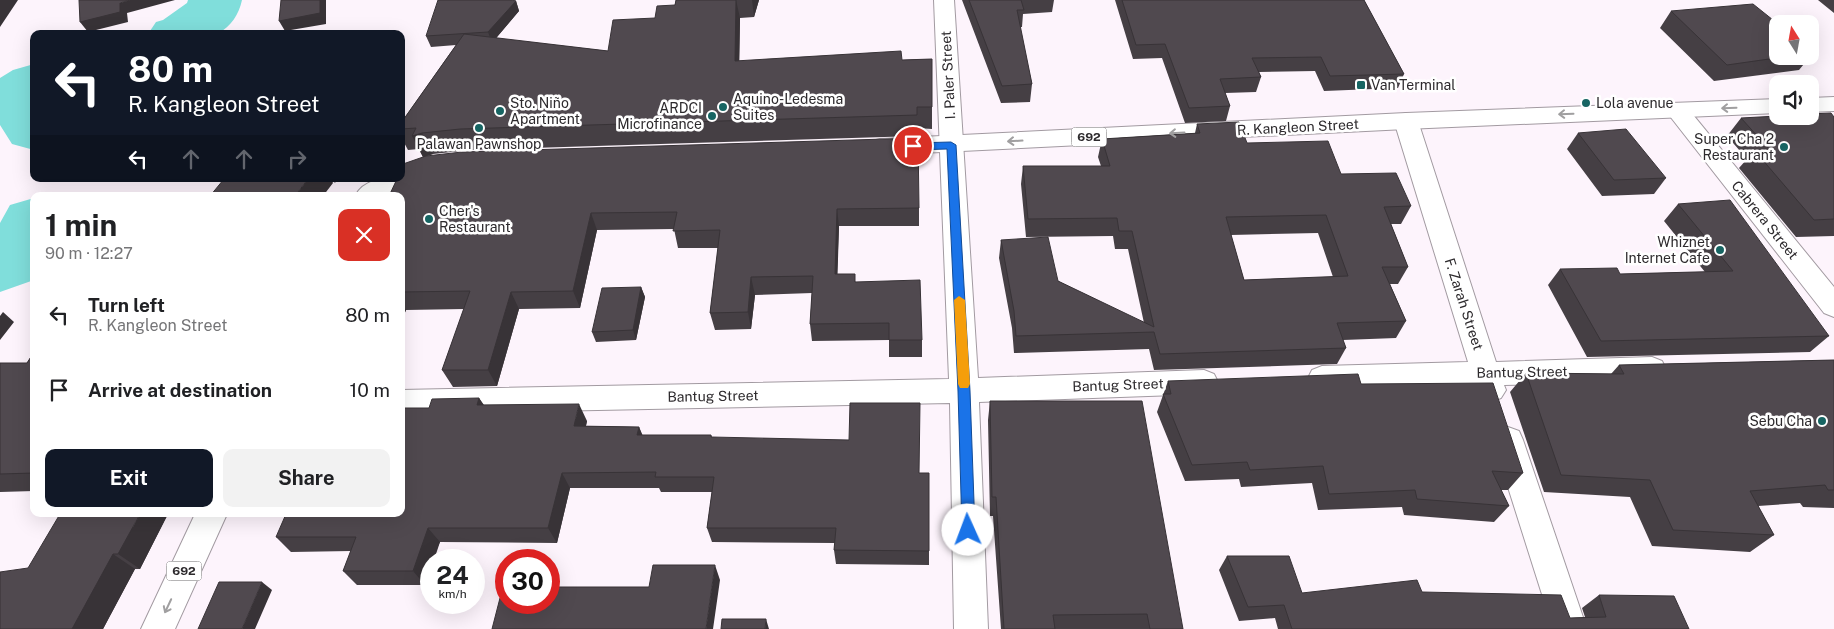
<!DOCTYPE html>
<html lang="en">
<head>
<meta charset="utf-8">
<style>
  :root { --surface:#fff; --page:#f2f2f2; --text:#202124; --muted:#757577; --accent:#111827 }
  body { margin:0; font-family:"Public Sans",sans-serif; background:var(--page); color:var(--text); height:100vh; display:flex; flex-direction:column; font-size:19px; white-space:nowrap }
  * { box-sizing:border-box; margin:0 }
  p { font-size:16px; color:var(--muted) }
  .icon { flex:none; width:28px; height:28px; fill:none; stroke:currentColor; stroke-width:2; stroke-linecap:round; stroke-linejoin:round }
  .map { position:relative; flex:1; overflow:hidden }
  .panel { position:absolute; left:30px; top:192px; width:375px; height:325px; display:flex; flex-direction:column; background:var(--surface); border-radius:10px; box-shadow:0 5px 20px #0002 }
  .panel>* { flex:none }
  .banner { position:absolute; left:30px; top:30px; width:375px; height:152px; border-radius:10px; box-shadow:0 5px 20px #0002; background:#111827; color:#fff; overflow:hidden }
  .needle { width:32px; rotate:349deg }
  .tools { position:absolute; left:1769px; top:15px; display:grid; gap:10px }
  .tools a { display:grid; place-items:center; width:50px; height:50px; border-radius:10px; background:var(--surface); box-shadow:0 5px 20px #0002; font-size:25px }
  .speed { position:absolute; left:420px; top:549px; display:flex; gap:10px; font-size:25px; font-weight:700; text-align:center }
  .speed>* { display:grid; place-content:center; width:65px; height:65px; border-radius:50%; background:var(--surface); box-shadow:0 5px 20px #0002; line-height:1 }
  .speed small { font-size:12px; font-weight:400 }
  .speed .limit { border:8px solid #d22; background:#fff; color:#111 }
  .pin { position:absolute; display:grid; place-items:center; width:42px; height:42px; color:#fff; margin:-21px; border:2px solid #fff; border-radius:50%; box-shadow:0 1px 5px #0007 }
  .me { position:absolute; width:55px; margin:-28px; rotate:358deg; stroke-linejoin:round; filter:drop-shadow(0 0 4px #0008) }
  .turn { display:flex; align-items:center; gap:18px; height:105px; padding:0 15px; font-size:22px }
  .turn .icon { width:65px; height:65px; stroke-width:2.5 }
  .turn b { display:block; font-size:35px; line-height:42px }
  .lanes { display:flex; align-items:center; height:48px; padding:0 15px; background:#0003; justify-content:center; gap:25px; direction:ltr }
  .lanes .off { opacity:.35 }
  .round { display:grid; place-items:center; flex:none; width:52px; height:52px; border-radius:10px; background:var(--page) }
  .headline { display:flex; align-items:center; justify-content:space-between; height:85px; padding:0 15px }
  h1 { font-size:30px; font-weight:700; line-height:38px }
  .button { display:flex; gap:10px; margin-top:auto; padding:10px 15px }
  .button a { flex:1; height:58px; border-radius:10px; background:var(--accent); color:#fff; font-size:20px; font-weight:700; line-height:58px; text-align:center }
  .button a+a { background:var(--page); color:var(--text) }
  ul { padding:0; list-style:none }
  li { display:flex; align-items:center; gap:15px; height:75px; padding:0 15px }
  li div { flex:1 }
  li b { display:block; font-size:19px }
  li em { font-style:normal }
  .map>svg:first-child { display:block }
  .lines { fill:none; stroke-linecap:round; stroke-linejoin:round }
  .river { fill:#80dedb; fill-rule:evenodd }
  .minor-casing { stroke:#a29aa1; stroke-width:2 }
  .primary-casing { stroke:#a29aa1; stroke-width:2 }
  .minor { fill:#fff; fill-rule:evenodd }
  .primary { fill:#fff; fill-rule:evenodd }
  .wall { fill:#453f44; fill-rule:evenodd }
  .shaded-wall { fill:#383337 }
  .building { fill:#50494f; stroke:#383337; fill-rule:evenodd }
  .oneway { stroke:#a09fa0 }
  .route { fill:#1a73e8; stroke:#114b97 }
  .slow { fill:#f59e0b }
  .poi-dot { fill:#176563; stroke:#fff; stroke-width:2 }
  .labels { text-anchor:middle; stroke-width:5; stroke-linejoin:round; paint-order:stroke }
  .shield { fill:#fff; stroke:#6c6a6c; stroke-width:1 }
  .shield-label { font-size:12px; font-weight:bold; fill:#2d2a2d }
  .street-label { font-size:14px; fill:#2d2a2d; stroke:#fff }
  .poi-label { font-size:14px; fill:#2d2a2d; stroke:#fff; text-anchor:start }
</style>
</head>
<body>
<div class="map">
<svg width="1834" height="629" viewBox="0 0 1834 629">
  <rect width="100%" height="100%" fill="#fdf4fc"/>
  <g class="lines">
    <path class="river" d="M188 0H242C239 14 231 27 218 33 211 36 160 34 148 34L156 22 163 20 187 3Z
      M34 64V150L12 144 0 125V78L13 70Z
      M34 198V280L0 292V223L10 205Z"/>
    <g class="minor-casing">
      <path id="minor" d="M934 0H954L978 378 1204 370 1214 374 1218 382 1214 390 1204 394 979 402 988 629H954L950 403 401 414V390L949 379Z
        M1677 103 1685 105 1834 287V317L1824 313 1669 115 1666 110 1669 105Z
        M1406 113 1414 116 1418 121 1496 362 1652 357 1662 361 1666 369 1662 377 1652 381 1504 385 1506 390 1501 398 1491 402 1481 398 1475 386 1322 390 1312 386 1308 378 1312 370 1322 366 1468 362 1394 121 1398 116Z
        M1508 427 1519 431 1523 440 1587 629H1553L1493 440 1497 431Z"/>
    </g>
    <g class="primary-casing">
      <path id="primary" d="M1834 97V111L1810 112V98Z
        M1778 99V113L1406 129 880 155 872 153 868 147 872 141 880 139 1406 113Z
        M401 174 404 179C393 198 374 197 355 196 365 178 383 179 401 179Z
        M195 514H227L175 629H141Z"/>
    </g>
    <use href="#minor" class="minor"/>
    <use href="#primary" class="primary"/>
  </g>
  <path class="wall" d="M676 0H759L754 17 740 18 739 61 902 60 932 59V129L917 128V136L470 150 433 154 427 156 919 208V226H839L837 274 856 282 922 340V357H889V340L812 341 810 324 812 293 755 295 751 329 715 330 710 313 718 248H678L674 229 597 230 580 308 519 309 497 386 453 387 442 370 464 309 406 310 401 322V196L423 157 419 149 408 150 401 137V123L456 45 431 47 426 36 516 1 519 11 496 38 608 51 655 18 675 5Z
    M962 0H1054L1052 12 1023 14 1022 27H1020L1032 84 1030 102 1001 103Z
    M1115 0H1364L1404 74 1398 88 1324 91 1315 71 1259 72 1261 77 1256 92 1225 93 1230 106 1226 121 1185 123 1162 58 1133 59Z
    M1818 0H1834V13Z
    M1671 11 1778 56H1810V51L1813 53 1799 70 1714 81 1660 28Z
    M1834 117V236L1796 237 1739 168 1747 159 1727 136 1741 118Z
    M1197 124 1247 143 1341 174 1411 206 1401 224H1391L1408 267 1398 284H1390L1406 321 1396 338 1343 340 1346 348 1337 364 1154 370 1149 349 1014 353 1012 328 999 258 1001 240 1058 281 1144 323 1128 249H1115L1113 236 1026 237 1021 184 1023 166H1101L1098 157 1102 139 1195 133ZM1318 233 1333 277 1244 280 1231 235Z
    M1578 133 1666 178 1654 194 1602 196 1567 149Z
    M1678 204 1829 336 1810 352 1587 357 1548 285 1560 269 1620 274 1705 272 1664 221Z
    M641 287 645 297 636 340 596 342 592 332Z
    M34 352V491L0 492V363H27Z
    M1834 360V508L1803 507 1800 503 1758 506 1774 535 1750 552 1652 546 1630 497 1544 492 1510 392 1526 373 1611 374 1619 365Z
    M1168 381 1361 384 1523 473 1508 490H1501L1509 506 1494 522 1404 515 1402 507 1318 510 1312 483 1241 487 1239 479 1185 481 1157 412Z
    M479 398 484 405 587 421 586 426 639 427 642 435H711L712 437 919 473 929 551V565L836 564 834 550 835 543 712 542 707 528 712 492H661L659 488H570L557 543 440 542 431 560V568L425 585H357L343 571 351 551 291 552 276 537 429 408Z
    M990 401 1183 629H1001L993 516H990L988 420Z
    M168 514 140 569H135L103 629H0L28 568Z
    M1227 556 1302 593 1422 592 1570 618 1585 617 1582 608 1599 595 1689 629H1278L1275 618 1239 621 1219 570Z"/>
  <path class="shaded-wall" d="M0 0H18L0 27Z
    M130 0H175L127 13 128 22 88 32 80 22 120 3Z
    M320 0H326V24L285 31 279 21Z
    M736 0 740 18 739 82 735 61Z
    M752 0H759L754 17Z
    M516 1 519 11 492 43 488 32Z
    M422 133 433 154 423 157 412 136Z
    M308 179H331L333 183 323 196H295Z
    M332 179H337L335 183Z
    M837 209 839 226 837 292 835 274Z
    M591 213 597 230 580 308 573 291Z
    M751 277 755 295 751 329 748 312Z
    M641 287 645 297 636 340 633 330Z
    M511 292 519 309 497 386 488 370Z
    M401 302 406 310 401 322Z
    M3 312 14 322 0 340V316Z
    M479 398 489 414 477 405Z
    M579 404 587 421 582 442 574 426Z
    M639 427 646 443 637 435Z
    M562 473 570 488 557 543 548 528Z
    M140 514H168L140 569 118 554Z
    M428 528 440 542 434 560H431V568L425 585 413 571Z
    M113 554 135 569 103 629H72Z
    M715 565 720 580 713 629H706Z
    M262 582 272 590 255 629H242Z
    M766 619 769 629H765Z"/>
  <path class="building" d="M79 0H130L120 3V12L80 22Z
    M281 0H320V13L279 21Z
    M438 0H512L516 1 488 32 426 36Z
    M676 0H736L735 61 901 51 902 60 932 59V107H917V115L460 129 422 133 412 136 416 128 401 129V123L464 34 608 51 613 20 655 18 657 6 675 5Z
    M969 0H1021L1024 10H1017L1032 84 1002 86Z
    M1122 0H1364L1404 74 1330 76 1321 57 1252 58 1261 77 1220 79 1230 106 1189 108 1165 44 1136 45Z
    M1753 4 1778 24V56H1790L1727 65 1671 11Z
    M1831 113 1834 117V219L1814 220 1755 151 1770 150 1741 118 1778 116H1810V114Z
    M1239 122 1247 143 1328 141 1341 174 1396 173 1411 206 1384 207 1408 267H1382L1406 321 1337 323 1346 348 1160 354 1154 332 1016 336 1014 311 1001 240 1048 237 1058 281 1154 327 1132 231H1119L1117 218 1028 219 1023 166H1110L1102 139 1200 133 1197 124ZM1326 215 1348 276 1244 280 1226 217Z
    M1626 129 1666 178 1614 180 1578 133Z
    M918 138 919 208 837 209 835 274H855V282L920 280 922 340H889V323L810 324 813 276 751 277 748 312 710 313 720 230 673 231 677 212 591 213 573 291 511 292 488 370H442L470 291 401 292V196H389L397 179H401V168L403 164 426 156 462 152Z
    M224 179H308L295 196H210Z
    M1730 200 1829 336 1601 341 1560 269 1617 268 1620 274 1733 271 1678 204Z
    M641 287 633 330 592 332 602 288Z
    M34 352V473L0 474V363H27Z
    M1834 360V490H1828L1825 485 1750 491 1774 535 1673 530 1650 480 1561 475 1526 373 1624 374 1619 365Z
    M1358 374 1361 384 1493 383 1523 473 1492 471 1509 506 1417 499 1415 490 1329 494 1323 466 1250 470 1247 462 1192 465 1163 394H1171L1168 381Z
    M479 398 477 405 579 404 574 426 639 427 637 435H711V437L849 440 850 403H920L919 473H929V551L834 550 836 528H707L714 477H655L656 472 562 473 548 528H428L413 571H343L356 537H276L286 514H401V408H429L432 399Z
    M990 401H1142L1183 629H1150L1147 614 1053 615 1055 629H1004L996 497H992Z
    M60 514H140L118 554H113L72 629H0V572L28 568Z
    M1227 556H1289L1302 593 1417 580 1422 592 1561 595 1570 618 1606 617 1599 595 1674 596 1689 629H1292L1284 605 1248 607Z
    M653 565H715L706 629H492L500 598H506V602H549V599H553L556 587H649Z
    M219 582H262L242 629H198Z
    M722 619H766L765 629H721Z"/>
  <defs><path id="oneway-shaft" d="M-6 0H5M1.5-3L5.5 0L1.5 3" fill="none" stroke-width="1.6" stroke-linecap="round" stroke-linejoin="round" transform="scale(1.25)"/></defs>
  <g class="oneway">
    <use href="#oneway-shaft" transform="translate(1729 108) rotate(178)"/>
    <use href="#oneway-shaft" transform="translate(1566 114) rotate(178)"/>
    <use href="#oneway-shaft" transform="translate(1177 133) rotate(177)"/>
    <use href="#oneway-shaft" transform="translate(1015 141) rotate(177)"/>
    <use href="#oneway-shaft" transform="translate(168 606) rotate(115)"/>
  </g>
  <path class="route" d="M951 142 956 145 970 391 975 530 973 534 968 536 964 534 962 530 958 391 947 149 913 150 908 146 913 143Z"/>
  <path class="slow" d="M959 296 965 300 970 384 968 388H960L958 384 954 300Z"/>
  <g class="poi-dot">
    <rect x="1356" y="80" width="10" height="10" rx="2.5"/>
    <circle cx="1586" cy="103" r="5"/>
    <circle cx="723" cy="107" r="5"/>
    <circle cx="500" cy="111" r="5"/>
    <circle cx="712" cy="116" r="5"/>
    <circle cx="479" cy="128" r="5"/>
    <circle cx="1784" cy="147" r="5"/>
    <circle cx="429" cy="219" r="5"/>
    <circle cx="1720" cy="250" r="5"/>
    <circle cx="1822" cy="421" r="5"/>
  </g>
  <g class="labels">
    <g class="shield">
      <rect x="1071.5" y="127.5" width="35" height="19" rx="4"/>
      <rect x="166.5" y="561.5" width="35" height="19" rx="4"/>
    </g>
    <g class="shield-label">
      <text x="1089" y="141">692</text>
      <text x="184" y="575">692</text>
    </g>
    <g class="street-label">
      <text transform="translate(948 75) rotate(-93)" y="5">I. Paler Street</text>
      <text transform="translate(1298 127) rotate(-3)" y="5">R. Kangleon Street</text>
      <text transform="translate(1765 220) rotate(51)" y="5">Cabrera Street</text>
      <text transform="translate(1464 304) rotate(72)" y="5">F. Zarah Street</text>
      <text transform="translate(1522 372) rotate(-1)" y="5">Bantug Street</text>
      <text transform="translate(1118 385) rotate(-2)" y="5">Bantug Street</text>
      <text transform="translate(713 396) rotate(-1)" y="5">Bantug Street</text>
    </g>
    <g class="poi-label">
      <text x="1371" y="90">Van Terminal</text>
      <text x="733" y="104">Aquino-Ledesma<tspan x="733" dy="16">Suites</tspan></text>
      <text x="510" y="108">Sto. Niño<tspan x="510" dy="16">Apartment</tspan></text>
      <text x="1596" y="108">Lola avenue</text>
      <text x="702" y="113" text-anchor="end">ARDCI<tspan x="702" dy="16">Microfinance</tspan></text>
      <text x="1774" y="144" text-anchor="end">Super Cha 2<tspan x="1774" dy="16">Restaurant</tspan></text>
      <text x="479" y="149" text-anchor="middle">Palawan Pawnshop</text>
      <text x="439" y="216">Cher's<tspan x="439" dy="16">Restaurant</tspan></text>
      <text x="1710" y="247" text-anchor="end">Whiznet<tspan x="1710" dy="16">Internet Cafe</tspan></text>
      <text x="1812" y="426" text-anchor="end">Sebu Cha</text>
    </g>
  </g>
</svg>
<div class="tools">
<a><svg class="needle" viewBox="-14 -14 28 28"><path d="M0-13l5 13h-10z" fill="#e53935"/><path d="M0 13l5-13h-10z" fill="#757577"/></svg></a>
<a><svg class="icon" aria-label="sound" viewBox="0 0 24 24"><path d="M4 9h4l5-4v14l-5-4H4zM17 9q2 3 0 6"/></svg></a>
</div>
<div class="speed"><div>24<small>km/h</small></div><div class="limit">30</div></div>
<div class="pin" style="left:913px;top:146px;background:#d93025"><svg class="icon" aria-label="arrive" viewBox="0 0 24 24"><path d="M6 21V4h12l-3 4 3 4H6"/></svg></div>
<svg class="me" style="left:968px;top:530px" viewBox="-20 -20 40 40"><circle r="19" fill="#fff"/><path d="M0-13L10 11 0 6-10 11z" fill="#1a73e8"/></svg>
<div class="banner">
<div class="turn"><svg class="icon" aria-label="left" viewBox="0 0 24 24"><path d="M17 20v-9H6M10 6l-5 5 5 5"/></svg><div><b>80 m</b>R. Kangleon Street</div></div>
<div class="lanes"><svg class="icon" aria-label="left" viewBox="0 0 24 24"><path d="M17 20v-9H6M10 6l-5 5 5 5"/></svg><svg class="icon off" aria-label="ahead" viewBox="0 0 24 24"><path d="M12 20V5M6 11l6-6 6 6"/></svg><svg class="icon off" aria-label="ahead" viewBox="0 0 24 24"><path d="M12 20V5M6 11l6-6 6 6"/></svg><svg class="icon off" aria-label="right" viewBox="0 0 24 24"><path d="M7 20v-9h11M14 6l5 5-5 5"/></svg></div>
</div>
<section class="panel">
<div class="headline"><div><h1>1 min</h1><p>90 m · 12:27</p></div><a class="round" style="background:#d93025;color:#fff"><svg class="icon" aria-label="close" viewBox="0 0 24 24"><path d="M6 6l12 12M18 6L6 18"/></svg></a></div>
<ul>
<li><svg class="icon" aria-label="left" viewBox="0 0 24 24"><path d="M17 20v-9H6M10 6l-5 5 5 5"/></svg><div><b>Turn left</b><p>R. Kangleon Street</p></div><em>80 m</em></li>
<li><svg class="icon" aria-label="arrive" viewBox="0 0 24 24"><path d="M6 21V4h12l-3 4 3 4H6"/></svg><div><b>Arrive at destination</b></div><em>10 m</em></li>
</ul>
<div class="button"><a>Exit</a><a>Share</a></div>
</section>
</div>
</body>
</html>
